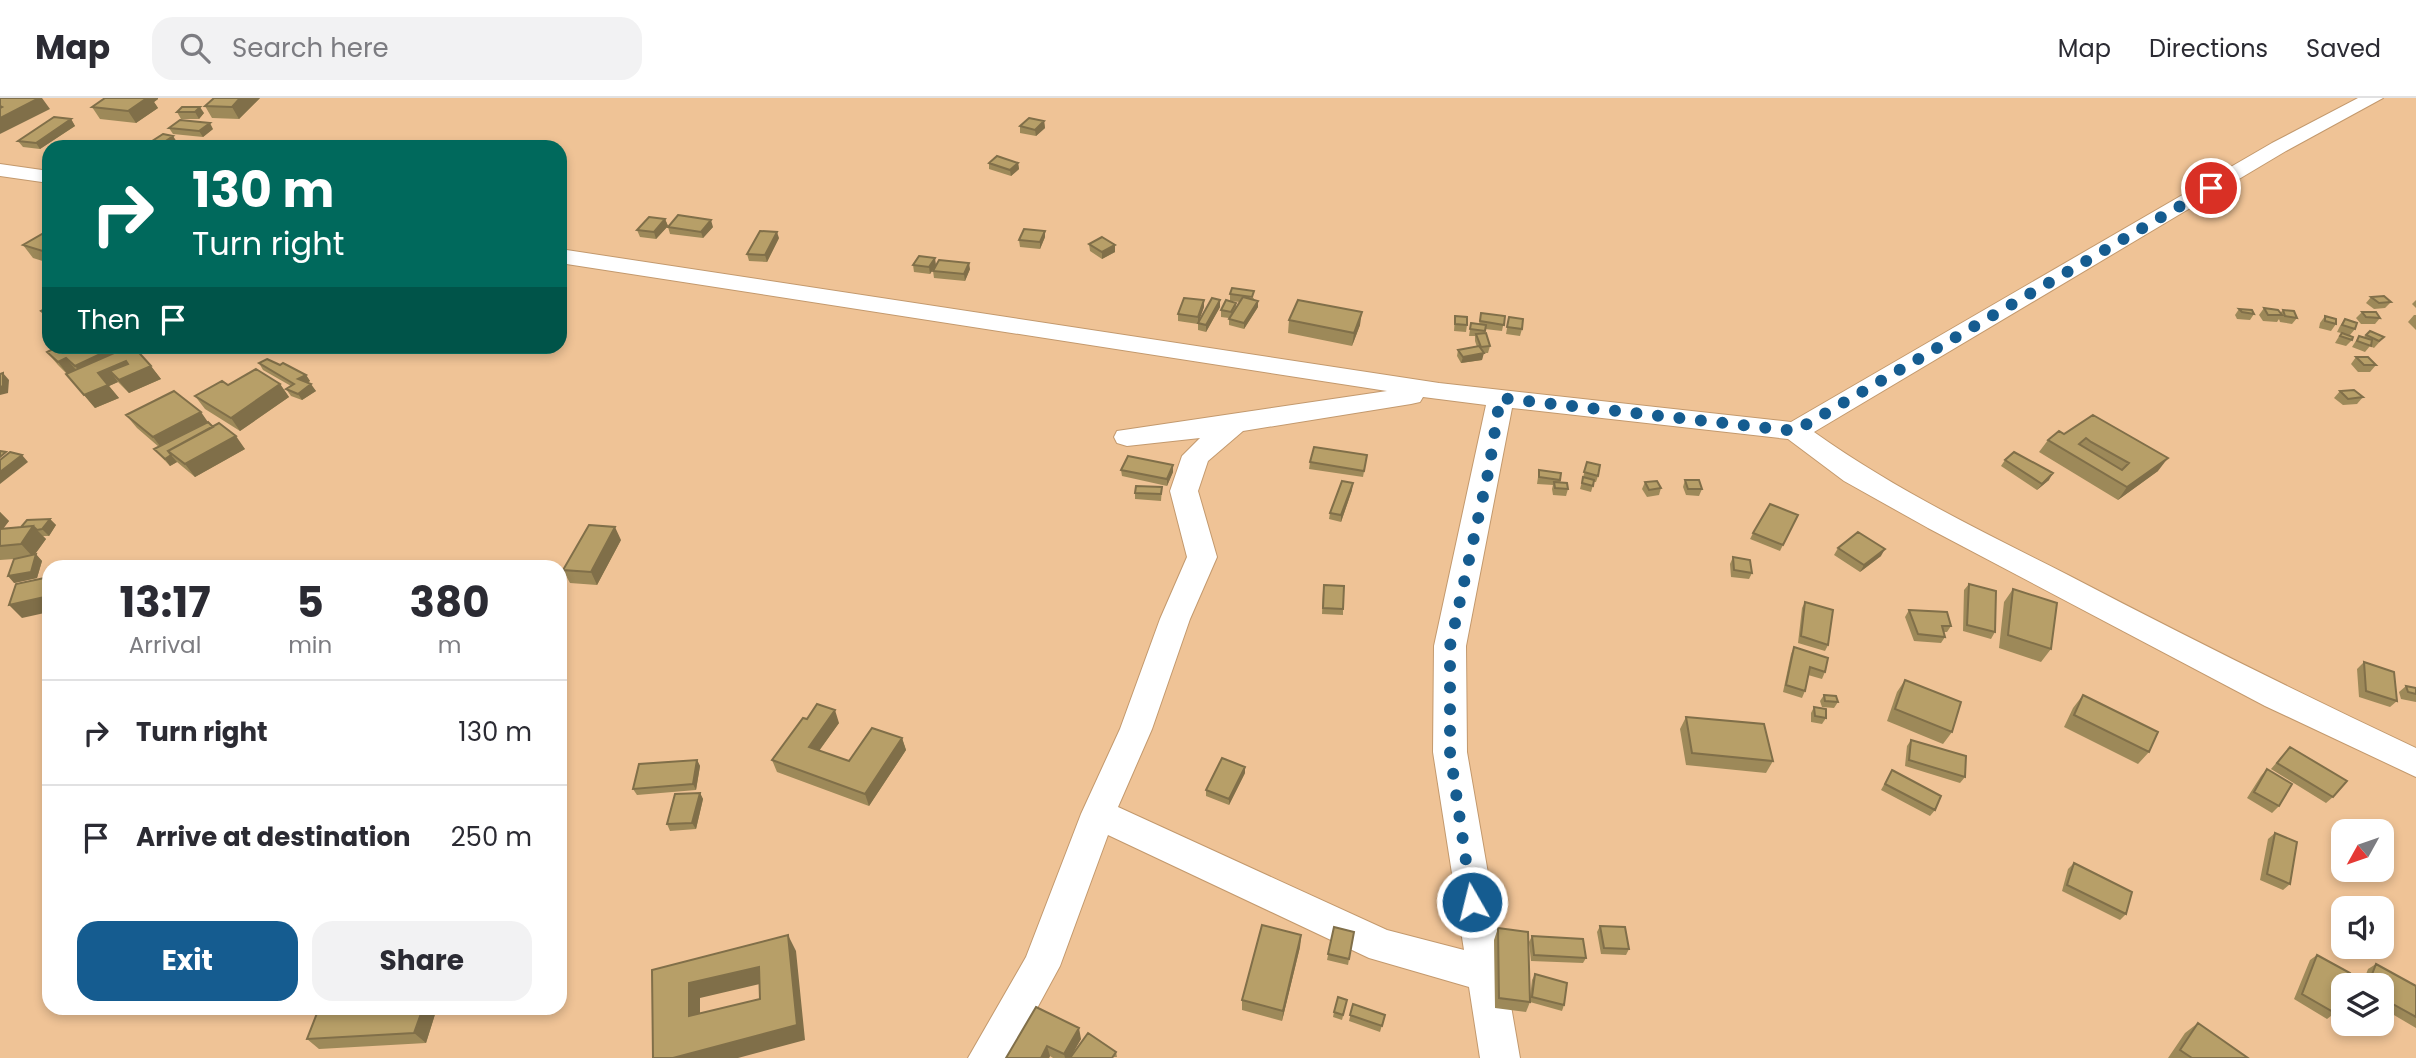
<!DOCTYPE html>
<html lang="en">
<head>
<meta charset="utf-8">
<style>
  :root { --surface:#fff; --page:#f2f2f3; --text:#2b2b33; --muted:#7c7c81; --line:#e1e1e2; --accent:#155c90 }
  body { margin:0; font-family:Poppins,sans-serif; background:var(--page); color:var(--text); height:100vh; display:flex; flex-direction:column; font-size:26px; white-space:nowrap }
  * { box-sizing:border-box; margin:0 }
  p { font-size:23px; color:var(--muted) }
  .icon { flex:none; width:38px; height:38px; fill:none; stroke:currentColor; stroke-width:2; stroke-linecap:round; stroke-linejoin:round }
  .map { position:relative; flex:1; overflow:hidden }
  .sheet { position:absolute; left:42px; top:462px; width:525px; height:455px; display:flex; flex-direction:column; background:var(--surface); border-radius:21px; box-shadow:0 4px 10px #0003 }
  .sheet>* { flex:none }
  .hud { position:absolute; left:42px; top:42px; width:525px; height:214px; border-radius:21px; box-shadow:0 4px 10px #0003; background:#00695c; color:#fff; overflow:hidden }
  .needle { width:46px; rotate:230deg }
  .controls { position:absolute; left:2331px; top:721px; display:grid; gap:14px }
  .controls a { display:grid; place-items:center; width:63px; height:63px; border-radius:14px; background:var(--surface); box-shadow:0 4px 10px #0003; font-size:35px }
  .pin { position:absolute; display:grid; place-items:center; width:60px; height:60px; color:#fff; margin:-30px; border:4px solid #fff; border-radius:50%; box-shadow:0 2px 7px #0007 }
  .me { position:absolute; width:77px; margin:-38px; rotate:352deg; stroke-linejoin:round; filter:drop-shadow(0 0 5px #0008) }
  .turn { display:flex; align-items:center; gap:24px; height:147px; padding:0 35px; font-size:32px }
  .turn .icon { width:91px; height:91px; stroke-width:2.5 }
  .turn b { display:block; font-size:49px; line-height:60px }
  .then { display:flex; align-items:center; height:66px; padding:0 35px; background:#0003; gap:14px; font-size:26px }
  .eta { display:flex; justify-content:space-evenly; align-items:center; height:119px; text-align:center }
  .eta b { font-size:42px; font-weight:700; line-height:49px }
  .cta { display:flex; gap:14px; margin-top:auto; padding:14px 35px }
  .cta a { flex:1; height:80px; border-radius:21px; background:var(--accent); color:#fff; font-size:28px; font-weight:700; line-height:80px; text-align:center }
  .cta a+a { background:var(--page); color:var(--text) }
  ul { padding:0; list-style:none }
  li { display:flex; align-items:center; gap:21px; height:105px; padding:0 35px; border-top:2px solid var(--line) }
  li div { flex:1 }
  li b { display:block; font-size:26px }
  li em { font-style:normal }
  header { display:flex; align-items:center; gap:42px; box-sizing:border-box; height:98px; padding:0 35px; background:var(--surface); border-bottom:2px solid var(--line) }
  header strong { font-size:33px }
  nav { display:flex; gap:38px; margin-inline-start:auto; font-size:24px }
  .search { width:490px; height:63px; background:var(--page); display:flex; align-items:center; gap:18px; box-sizing:border-box; padding:0 24px; border-radius:21px; color:var(--muted); font-size:26px }
  .map>svg:first-child { display:block }
  .lines { fill:none; stroke-linecap:round; stroke-linejoin:round }
  .street-casing { stroke:#c3996d; stroke-width:2 }
  .street { fill:#fff; fill-rule:evenodd }
  .wall { fill:#9d8959 }
  .shaded-wall { fill:#806f49 }
  .building { fill:#b79f68; stroke:#806f49; stroke-width:2; fill-rule:evenodd }
  .route { stroke:#155c90; stroke-width:12; stroke-dasharray:0 21.6 }
</style>
</head>
<body>
<header>
<strong>Map</strong>
<div class="search"><svg class="icon" aria-label="search" viewBox="0 0 24 24"><circle cx="10" cy="10" r="6"/><path d="M15 15l6 6"/></svg>Search here</div>
<nav><a>Map</a><a>Directions</a><a>Saved</a></nav>
</header>
<div class="map">
<svg width="2416" height="960" viewBox="0 0 2416 960">
  <rect width="100%" height="100%" fill="#efc396"/>
  <g class="lines">
    <g class="street-casing">
      <path id="street" d="M2358 0H2383L2286 53 1814 334C1894 391 1981 433 2068 477 2183 537 2299 595 2416 650V679L2265 608 1928 430 1844 383 1788 341 1512 310 1466 548 1467 654 1520 960H1480L1469 889 1369 860 1108 737 1060 868 1010 960H968L1026 859 1081 716 1120 631 1160 521 1187 459 1170 393 1182 358 1200 340 1127 348 1117 345 1114 339 1117 333 1387 293 560 165V151L1439 285 1791 324 2272 45ZM1423 299 1486 307 1434 548 1433 654 1464 852 1387 832 1118 709 1152 631 1190 521 1217 459 1198 393 1208 363 1243 333 1411 306 1420 304Z
        M0 66 49 73V85L0 78Z"/>
    </g>
    <use href="#street" class="street"/>
  </g>
  <path class="wall" d="M105 0H158V1L154 4 158 10 136 25 100 21 92 9Z
    M260 0 239 21 212 20 205 8Z
    M182 9 204 15 199 21H181L177 14Z
    M71 21 75 28 40 51 23 49 18 43Z
    M1044 23 1045 30 1036 38 1020 35V28Z
    M169 30 213 31 203 39 173 36Z
    M989 65H1018L1019 71 1011 78 989 71Z
    M665 121 668 128 656 141 640 139 637 132Z
    M668 129H713L703 140 670 136Z
    M49 132V165L33 160 23 147Z
    M1045 139 1040 151 1020 149 1019 142Z
    M779 140 767 164 749 163 747 156Z
    M1089 146 1115 147V154L1102 161 1090 153Z
    M913 167H936L930 176 914 174Z
    M970 171 965 183 934 180 933 173Z
    M1230 196 1254 200 1253 202 1258 209 1244 231 1229 227V220L1221 219V212L1236 205V210L1240 204 1230 203Z
    M2371 199 2391 204 2385 210 2374 211 2366 205Z
    M1220 202V209L1206 234 1198 232V226L1178 223V216L1204 209 1198 224Z
    M2416 202V210L2412 206Z
    M2264 210 2280 215 2283 212 2297 220 2292 226 2280 224 2279 221 2277 224 2263 223 2259 217Z
    M2239 211 2254 216 2250 222 2237 221 2235 217Z
    M2362 214 2380 220 2375 226H2361L2356 220Z
    M1481 215 1505 218 1502 233 1485 231V236L1490 248 1488 255H1483L1482 262 1461 265 1457 258 1458 252 1477 249 1475 243V238H1469L1471 225 1479 226Z
    M2414 217H2416V232L2408 224Z
    M1455 218 1467 227 1466 234 1454 233Z
    M2325 218 2336 226 2331 233 2319 230 2320 225Z
    M1509 219 1522 231 1520 238 1506 236Z
    M2345 221 2355 231 2350 237 2352 242 2346 248 2335 245 2341 235 2337 234 2340 228Z
    M1289 222 1360 227 1352 248 1288 235Z
    M2370 233 2384 239 2374 250 2370 248 2365 254 2352 249 2359 238 2364 239Z
    M59 248H134L161 281 129 295 118 284 109 288 119 300 95 310 66 276H67L58 267 47 254Z
    M2356 259 2376 267 2370 274H2358L2351 266Z
    M259 265 280 267 306 277 310 283 307 285 316 293 302 302 291 298 286 291 291 288 263 272Z
    M280 286 289 299 240 333 205 311 195 298 228 287Z
    M2340 293 2363 299 2357 306 2343 307 2334 300Z
    M126 317 208 324 245 351 195 379 177 364 170 368 154 351 159 349 137 330Z
    M2093 317 2158 373 2118 402 2039 354 2048 342 2064 336Z
    M1367 357 1363 379 1309 371 1310 364Z
    M2005 362 2049 382 2037 392 2001 368Z
    M1587 364 1598 378 1596 384H1594L1591 394 1580 391Z
    M1173 367V374L1167 388 1122 378 1121 372Z
    M1539 372 1560 382V384L1568 391 1566 398 1553 397 1552 391 1553 387 1537 386Z
    M1685 382 1702 391 1699 398 1686 397 1683 389Z
    M1645 384 1661 390 1659 397 1647 399 1642 391Z
    M1162 389 1161 403 1135 401V395Z
    M1352 392 1341 424 1329 421 1330 415Z
    M0 414 9 423 3 430 21 429 50 421 56 427 49 438H43L46 441 35 456 42 463 37 480 14 485V461L0 462Z
    M1798 417 1780 453 1750 441 1753 435Z
    M621 442 597 487 570 485 563 472Z
    M1838 450 1881 458 1860 474 1834 457Z
    M1733 459 1752 475 1749 481 1731 479 1730 466Z
    M1969 486 1995 534 1991 541 1963 533 1964 492Z
    M2013 491 2051 551 2041 564 1999 550 2004 504Z
    M1323 493 1343 511V517L1322 516Z
    M1805 504 1828 547 1825 553 1798 545 1802 510Z
    M1909 512 1951 528 1947 534H1944L1945 539 1941 545 1914 543 1905 519Z
    M1794 549 1825 574 1822 581 1808 577 1805 593 1802 600 1783 594 1791 556Z
    M2364 564 2397 603 2390 609 2359 599 2357 571Z
    M1905 582 1952 634 1943 646 1887 623 1897 594Z
    M2406 588 2416 590V604L2401 601 2399 594Z
    M1824 597 1838 604 1834 610 1822 609 1820 603Z
    M2083 597 2149 654 2138 666 2064 629 2073 610Z
    M1814 609 1826 620 1822 626 1811 624V615Z
    M1686 619 1773 663 1766 675 1686 667 1680 631Z
    M807 621 839 625 819 653 849 663 902 640 906 652 869 708 777 674 772 662Z
    M1911 642 1965 679 1960 685 1905 668 1907 648Z
    M2290 649 2333 699 2326 705 2271 671Z
    M697 662 700 668 696 692 637 697 633 691Z
    M2267 671 2279 708 2272 715 2247 700 2261 678Z
    M1892 672 1935 712 1930 718 1881 692Z
    M1245 675 1229 707 1206 698V692Z
    M700 695 703 701 696 731 670 733 667 726Z
    M2275 735 2290 786 2283 792 2260 782 2268 741Z
    M2074 765 2126 816 2120 822 2062 793 2068 771Z
    M1600 828 1629 851 1626 857 1601 856 1597 834Z
    M1334 829 1354 834 1348 867 1327 862Z
    M1498 830 1530 899 1532 882 1535 876 1564 907 1562 913 1530 904 1526 914 1495 910 1494 842Z
    M1301 837 1300 849 1282 923 1242 912V902Z
    M1532 838 1586 860 1583 865 1531 863 1529 844Z
    M2317 857 2335 915 2327 921 2294 901 2310 862Z
    M2376 866 2416 888V930L2382 910V887H2362L2368 871Z
    M1347 902 1342 922 1333 919 1334 914Z
    M1353 906 1385 917 1380 934 1349 923Z
    M1036 909 1081 941 1070 960 1116 954 1117 959 1053 960 1050 958 1049 960H1006Z
    M437 910 426 945 319 951 307 941Z
    M2198 925 2248 960H2168L2185 935Z"/>
  <path class="shaded-wall" d="M39 0H42L50 11 0 36V20Z
    M146 0H158V1L154 4 158 10 136 25 128 13Z
    M240 0H260L239 21 232 9Z
    M200 9 204 15 199 21 195 14Z
    M71 21 75 28 40 51 36 45Z
    M1044 23 1045 30 1036 38 1035 32Z
    M210 25 213 31 203 39 199 33Z
    M173 38 177 44 170 49H157Z
    M1018 65 1019 71 1011 78 1010 72Z
    M665 121 668 128 656 141 654 134Z
    M711 122 713 129 703 140 701 134Z
    M1045 133V139L1040 151V144Z
    M777 134 779 140 767 164 765 157Z
    M1115 147V154L1102 161V154Z
    M935 160 936 167 930 176 929 169Z
    M969 165 970 171 965 183 964 176Z
    M1204 202V209L1198 226V219Z
    M1220 202V209L1206 234V227Z
    M1258 203V209L1244 231V225Z
    M563 204 566 210 560 219V208Z
    M1362 214 1360 227 1352 248 1354 235Z
    M108 248H134L135 250 86 281 75 268Z
    M1484 255 1482 262 1461 265 1463 259Z
    M66 260 77 273 68 277 58 264Z
    M126 263 151 268 161 281 129 295 110 273 118 284 109 288 119 300 95 310 84 297 98 275Z
    M3 275 9 282 8 295 0 297V289Z
    M306 277 310 283 302 288 298 281Z
    M280 286 289 299 240 333 231 320Z
    M311 286 316 293 302 302 298 296Z
    M201 314 210 327 163 352 153 339Z
    M236 338 245 351 195 379 185 366Z
    M22 357 28 364 0 386V374Z
    M171 357 177 364 170 368 165 361Z
    M2168 360 2158 373 2118 402 2127 389Z
    M1173 367V374L1167 388V381Z
    M2053 375 2049 382 2037 392 2042 386Z
    M1353 385 1352 392 1341 424V417Z
    M0 414 9 423 0 435Z
    M50 421 56 427 49 438 42 431Z
    M33 428 46 441 33 459 21 446Z
    M615 429 621 442 597 487 591 474Z
    M1885 451 1881 458 1860 474 1864 467Z
    M36 456 42 463 37 480 14 485 8 478Z
    M49 498V514L22 520 9 507Z
    M561 604 565 611 560 623V606Z
    M835 612 839 625 813 661 809 649Z
    M902 640 906 652 869 708 865 696Z
    M697 662 700 668 696 692 693 686Z
    M1245 669V675L1229 707V701Z
    M700 695 703 701 696 731 692 725Z
    M788 837 796 853 805 942 738 960H673L797 927Z
    M1301 837 1300 849 1282 923 1283 913Z
    M759 869 768 884 700 900V933L689 918V885Z
    M423 910H437L426 945 414 935Z
    M1079 930 1081 941 1070 960H1065L1064 956Z
    M1047 948 1050 958 1049 960H1041Z"/>
  <path class="building" d="M0 0H39L0 20V10L2 9 0 8Z
    M105 0H147L128 13 92 9Z
    M214 0H240L232 9 205 8Z
    M182 9H200L195 14H177Z
    M54 19 71 21 36 45 18 43Z
    M1029 20 1044 23 1035 32 1020 28Z
    M180 22 210 25 199 33 169 30Z
    M163 36 173 38 157 49 146 47Z
    M997 58 1018 65 1010 72 989 65Z
    M678 117 711 122 701 134 668 129Z
    M649 119 665 121 654 134 637 132Z
    M1024 131 1045 133 1040 144 1019 142Z
    M49 132V155L23 147Z
    M760 133 777 134 765 157 747 156Z
    M1102 139 1115 147 1102 154 1089 146Z
    M919 158 935 160 929 169 913 167Z
    M939 162 969 165 964 176 933 173Z
    M1232 190 1254 193 1252 199 1230 196Z
    M2384 198 2391 204 2379 205 2371 199Z
    M1243 199 1258 203 1244 225 1229 221Z
    M1184 200 1204 202 1198 219 1178 216Z
    M1212 200 1220 202 1206 227 1198 225Z
    M1226 202 1236 205 1231 214 1221 212Z
    M1298 202 1362 214 1354 235 1289 222Z
    M49 209V219L41 213Z
    M2264 210 2278 212 2282 217H2268Z
    M2239 211 2252 212 2254 216 2242 214Z
    M2283 212 2294 213 2297 220 2285 218Z
    M2362 214H2376L2380 220 2366 219Z
    M1481 215 1505 218 1504 227 1480 223Z
    M1455 218 1467 219V227L1455 226Z
    M2325 218 2336 221V226L2325 223Z
    M1509 219 1523 221 1522 231 1507 229Z
    M2345 221 2357 225 2355 231 2342 227Z
    M1471 225 1486 227 1485 233 1470 231Z
    M2370 233 2384 239 2379 243 2366 237Z
    M1486 235 1490 248 1481 249 1476 236Z
    M2342 235 2353 239 2352 242 2340 238Z
    M2359 238 2372 242 2371 248 2357 243Z
    M59 248H108L111 251 75 268 66 260 58 264 47 254Z
    M130 248H133L151 268 119 282 110 273 128 266 126 263 98 275 108 287 84 297 66 276Z
    M1479 248 1484 255 1463 259 1458 252Z
    M2356 259H2368L2376 267H2364Z
    M267 261 280 267 283 265 306 277 298 281 311 286 298 296 286 291 294 286 259 265Z
    M256 271 280 286 231 320 195 298 222 283 228 287Z
    M3 275V288L0 289V276Z
    M2354 292 2363 299 2348 301 2340 293Z
    M174 293 201 314 153 339 126 317Z
    M2093 317 2168 360 2127 389 2048 342 2059 333 2064 336ZM2086 340 2091 344 2129 365 2122 372 2079 346Z
    M208 324 213 329 168 353 171 357 165 361 154 351Z
    M219 325 236 338 185 366 168 353Z
    M1314 349 1367 357 1364 373 1310 364Z
    M0 353 6 354 0 359Z
    M10 354 22 357 0 374V362Z
    M2014 354 2053 375 2042 386 2005 362Z
    M1128 358 1173 367 1167 381 1121 372Z
    M1587 364 1600 367 1598 378 1584 374Z
    M1539 372 1561 375 1560 382 1539 379Z
    M1583 379 1594 382 1593 388 1582 385Z
    M1685 382H1699L1702 391H1688Z
    M1342 383 1353 385 1341 417 1330 415Z
    M1657 383 1661 390 1649 392 1645 384Z
    M1554 384 1567 385 1568 391 1555 390Z
    M1136 388 1162 389 1161 396 1135 395Z
    M1770 406 1798 417 1783 447 1753 435Z
    M50 421 42 431 37 432 33 428 21 429 27 422Z
    M589 427 615 429 591 474 563 472Z
    M33 428 21 446 0 448V431Z
    M1858 434 1885 451 1864 467 1838 450Z
    M36 456 31 474 8 478 14 461Z
    M1733 459 1750 462 1752 475 1734 472Z
    M49 479V498L9 507 16 486Z
    M1969 486 1996 493 1995 534 1967 527Z
    M1324 487 1344 488 1343 511 1323 510Z
    M2013 491 2057 505 2051 551 2008 537Z
    M1805 504 1833 512 1828 547 1801 538Z
    M1909 512 1947 514 1951 528H1942L1945 539 1918 536Z
    M1794 549 1828 560 1825 574 1810 569 1805 593 1786 587Z
    M2364 564 2394 574 2397 603 2366 593Z
    M1905 582 1961 604 1952 634 1895 611Z
    M2406 588 2416 590V596L2408 594Z
    M1824 597 1836 598 1838 604 1825 603Z
    M2083 597 2158 634 2149 654 2074 617Z
    M817 606 835 612 809 649 849 663 872 630 902 640 865 696 772 662 803 620 807 621Z
    M1814 609 1826 611V620L1815 618Z
    M1686 619 1764 626 1773 663 1692 655Z
    M1911 642 1966 658 1965 679 1909 662Z
    M2290 649 2347 683 2333 699 2277 665Z
    M1222 660 1245 669 1229 701 1206 692Z
    M697 662 693 686 633 691 639 666Z
    M2267 671 2292 686 2279 708 2254 694Z
    M1892 672 1941 698 1935 712 1885 686Z
    M700 695 692 725 667 726 675 696Z
    M2275 735 2297 744 2290 786 2267 776Z
    M2074 765 2132 794 2126 816 2067 787Z
    M1262 827 1301 837 1283 913 1242 902Z
    M1600 828 1625 829 1629 851 1604 850Z
    M1334 829 1354 834 1349 861 1328 856Z
    M1498 830 1528 834 1530 904 1499 900Z
    M788 837 797 927 673 960H653L652 872ZM759 869 760 901 689 918V885Z
    M1532 838 1583 841 1586 860 1534 857Z
    M2317 857 2350 875 2346 887H2343V893L2335 915 2302 896Z
    M2376 866 2416 888V919L2382 900V887H2368Z
    M1535 876 1567 885 1564 907 1532 899Z
    M1338 899 1347 902 1343 917 1334 914Z
    M1353 906 1385 917 1382 928 1350 917Z
    M1036 909 1079 930 1064 956 1047 948 1041 960H1006Z
    M319 910H423L414 935 307 941Z
    M2198 925 2248 960H2192L2180 952Z
    M1088 935 1116 954 1112 960H1070Z"/>
  <g class="lines">
    <path class="route" d="M1472 804 1450 654V548L1489 371 1500 300 1795 333 2211 90"/>
  </g>
</svg>
<div class="controls">
<a><svg class="needle" viewBox="-14 -14 28 28"><path d="M0-13l5 13h-10z" fill="#e53935"/><path d="M0 13l5-13h-10z" fill="#7c7c81"/></svg></a>
<a><svg class="icon" aria-label="sound" viewBox="0 0 24 24"><path d="M4 9h4l5-4v14l-5-4H4zM17 9q2 3 0 6"/></svg></a>
<a><svg class="icon" aria-label="layers" viewBox="0 0 24 24"><path d="M12 4l9 5-9 5-9-5zM3 14l9 5 9-5"/></svg></a>
</div>
<div class="pin" style="left:2211px;top:90px;background:#d93025"><svg class="icon" aria-label="arrive" viewBox="0 0 24 24"><path d="M6 21V4h12l-3 4 3 4H6"/></svg></div>
<svg class="me" style="left:1472px;top:804px" viewBox="-20 -20 40 40"><circle r="17" fill="#155c90" stroke="#fff" stroke-width="3"/><path d="M0-11L8 9 0 5-8 9z" fill="#fff"/></svg>
<div class="hud">
<div class="turn"><svg class="icon" aria-label="right" viewBox="0 0 24 24"><path d="M7 20v-9h11M14 6l5 5-5 5"/></svg><div><b>130 m</b>Turn right</div></div>
<div class="then">Then<svg class="icon" aria-label="arrive" viewBox="0 0 24 24"><path d="M6 21V4h12l-3 4 3 4H6"/></svg></div>
</div>
<section class="sheet">
<div class="eta">
<div><b>13:17</b><p>Arrival</p></div>
<div><b>5</b><p>min</p></div>
<div><b>380</b><p>m</p></div>
</div>
<ul>
<li><svg class="icon" aria-label="right" viewBox="0 0 24 24"><path d="M7 20v-9h11M14 6l5 5-5 5"/></svg><div><b>Turn right</b></div><em>130 m</em></li>
<li><svg class="icon" aria-label="arrive" viewBox="0 0 24 24"><path d="M6 21V4h12l-3 4 3 4H6"/></svg><div><b>Arrive at destination</b></div><em>250 m</em></li>
</ul>
<div class="cta"><a>Exit</a><a>Share</a></div>
</section>
</div>
</body>
</html>
